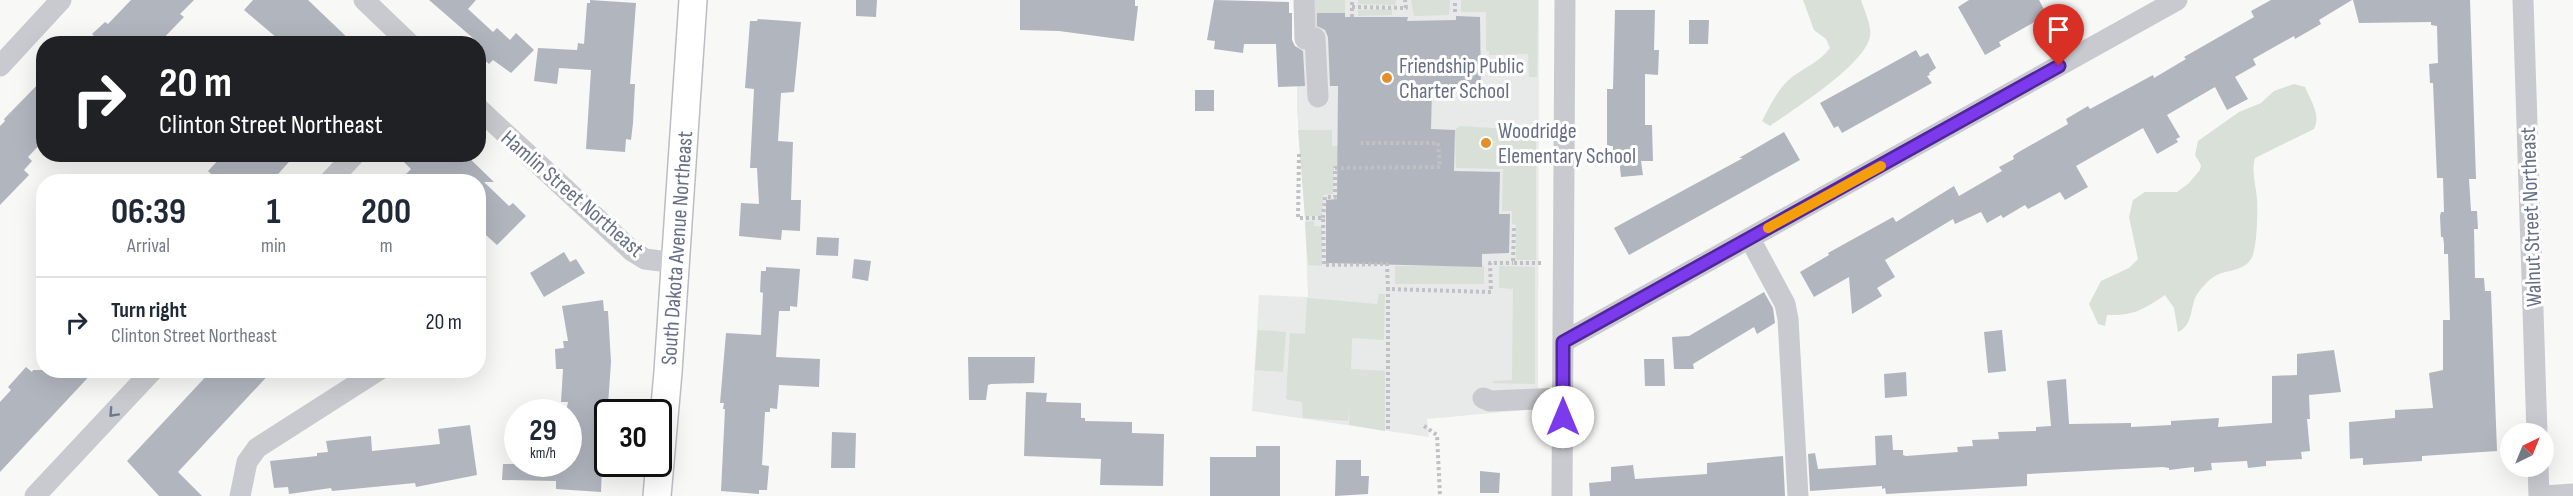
<!DOCTYPE html>
<html lang="en">
<head>
<meta charset="utf-8">
<style>
  :root { --surface:#fff; --page:#f2f2f3; --text:#1f2937; --muted:#747a83; --line:#e0e1e3 }
  body { margin:0; font-family:"Sofia Sans Condensed",sans-serif; background:var(--page); color:var(--text); height:100vh; display:flex; flex-direction:column; font-size:22px; white-space:nowrap }
  * { box-sizing:border-box; margin:0 }
  p { font-size:20px; color:var(--muted) }
  .icon { flex:none; width:33px; height:33px; fill:none; stroke:currentColor; stroke-width:2; stroke-linecap:round; stroke-linejoin:round }
  .map { position:relative; flex:1; overflow:hidden }
  .sheet { position:absolute; left:36px; top:174px; width:450px; height:204px; display:flex; flex-direction:column; background:var(--surface); border-radius:24px; box-shadow:0 6px 24px #0002 }
  .sheet>* { flex:none }
  .hud { position:absolute; left:36px; top:36px; width:450px; height:126px; border-radius:24px; box-shadow:0 6px 24px #0002; background:#202124; color:#fff; overflow:hidden }
  .needle { width:39px; rotate:43deg }
  .fabs { position:absolute; left:2500px; top:423px; display:grid; gap:12px }
  .fabs a { display:grid; place-items:center; width:54px; height:54px; border-radius:50%; background:var(--surface); box-shadow:0 6px 24px #0002; font-size:30px }
  .speed { position:absolute; left:504px; top:399px; display:flex; gap:12px; font-size:30px; font-weight:700; text-align:center }
  .speed>* { display:grid; place-content:center; width:78px; height:78px; border-radius:50%; background:var(--surface); box-shadow:0 6px 24px #0002; line-height:1 }
  .speed small { font-size:15px; font-weight:400 }
  .speed .limit { border:3px solid #111; border-radius:9px; background:#fff; color:#111 }
  .pin { position:absolute; display:grid; place-items:center; width:51px; height:51px; color:#fff; margin:-62px -26px; border-radius:50% 50% 50% 0; rotate:-45deg; box-shadow:0 0 6px #0007 }
  .pin .icon { rotate:45deg }
  .me { position:absolute; width:66px; margin:-33px; rotate:0deg; stroke-linejoin:round; filter:drop-shadow(0 0 4px #0008) }
  .turn { display:flex; align-items:center; gap:21px; height:126px; padding:0 24px; font-size:27px }
  .turn .icon { width:78px; height:78px; stroke-width:2.5 }
  .turn b { display:block; font-size:42px; line-height:51px }
  .eta { display:flex; justify-content:space-evenly; align-items:center; height:102px; text-align:center }
  .eta b { font-size:36px; font-weight:700; line-height:42px }
  ul { padding:0; list-style:none }
  li { display:flex; align-items:center; gap:18px; height:90px; padding:0 24px; border-top:2px solid var(--line) }
  li div { flex:1 }
  li b { display:block; font-size:22px }
  li em { font-style:normal }
  .map>svg:first-child { display:block }
  .built { fill:#e8e9e9 }
  .green { fill:#d8e0d7 }
  .building { fill:#b1b5be }
  .lines { fill:none; stroke-linecap:round; stroke-linejoin:round }
  .major-casing { stroke:#bbbdc2; stroke-width:30 }
  .path { stroke:#c0c1c4; stroke-width:4; stroke-dasharray:3 3; stroke-linecap:butt }
  .minor { stroke:#c9cacf; stroke-width:21 }
  .major { stroke:#fff; stroke-width:27 }
  .oneway { stroke:#71788e }
  .route-casing { stroke:#51269a; stroke-width:15 }
  .route { stroke:#7c3aed; stroke-width:10 }
  .slow { stroke:#f59e0b; stroke-width:10 }
  .poi-dot { fill:#e3902b; stroke:#fff; stroke-width:2 }
  .labels { text-anchor:middle; stroke-width:6; stroke-linejoin:round; paint-order:stroke }
  .poi-label { font-size:22px; fill:#676f87; stroke:#fff; text-anchor:start }
  .street-label { font-size:22px; fill:#676f87; stroke:#fff }
</style>
</head>
<body>
<div class="map">
<svg width="2573" height="496" viewBox="0 0 2573 496">
  <rect width="100%" height="100%" fill="#f8f8f6"/>
  <path class="built" d="M1310 0H1539L1538 409 1427 419 1429 437 1252 411 1259 295 1308 297 1305 219 1297 109V37Z"/>
  <path class="green" d="M1310 0H1345V13H1319V36L1310 37Z
    M1358 0H1396L1395 5 1358 4Z
    M1411 0H1450L1449 15 1414 16Z
    M1461 0H1538L1537 77H1529L1528 54 1489 55V51H1486V12H1461Z
    M1803 0H1861C1864 10 1872 26 1870 36 1866 64 1794 109 1770 126L1762 121C1770 106 1778 88 1792 77 1804 68 1821 61 1830 48L1826 39 1814 30Z
    M1392 9V15L1358 16V10Z
    M2294 84 2305 87C2311 101 2321 115 2314 129L2255 158C2251 172 2256 185 2257 199 2258 211 2257 251 2251 259 2244 270 2230 270 2219 274 2211 277 2203 286 2198 293 2189 305 2195 324 2178 332L2174 308 2165 295C2144 309 2134 316 2107 315L2105 326 2098 324 2089 304 2101 281 2129 268 2138 259 2129 217 2133 200 2145 192H2177L2188 184 2200 170 2201 165 2195 155 2198 141 2239 112 2261 103 2274 91Z
    M1460 126 1536 131V260H1516V225L1512 224V211H1502L1503 169 1456 168 1455 130Z
    M1298 130H1332V146L1422 144 1416 166H1334L1333 194 1323 195 1322 216H1305Z
    M1314 221V226L1322 227V266L1308 265 1305 222Z
    M1395 266H1484V284H1395Z
    M1499 266 1535 267V384L1492 383 1494 381 1512 380 1513 289 1499 288Z
    M1379 294H1385L1384 340 1352 338 1351 369 1385 371V431L1349 425 1350 407 1348 421 1303 418 1302 402 1286 399 1290 333 1305 334 1307 298 1377 304Z
    M1258 330 1286 332 1283 372 1255 370Z"/>
  <path class="building" d="M131 0H194L180 14 184 17 158 44H89L95 37 92 34 105 22 108 24Z
    M253 0H308L354 44H284L244 10Z
    M429 0H476L468 9 493 32 497 28 510 40 516 33 534 50 511 73 493 60 489 64 478 54 481 45Z
    M590 0 636 3 630 84H635L633 123 631 140 626 139 625 152 586 149 591 70 559 68 557 84 534 81 538 48 577 50 578 43 584 44 587 3H590Z
    M856 0H877L876 17 856 16Z
    M1020 0H1135V6H1138L1134 41 1059 31 1020 30Z
    M1214 0 1289 2V13H1292V40L1295 46 1303 51 1305 86 1278 87 1276 44H1244L1243 53 1214 49 1215 41 1207 40Z
    M1969 0H2039L2047 15 1999 42 2001 46 1985 55 1958 7Z
    M2271 0H2352L2319 20 2321 24 2295 39 2294 36 2253 59 2256 65 2235 77 2248 99 2227 110 2215 87 2167 115 2180 137 2176 139 2178 142 2157 154 2143 128 2076 166 2088 187 2065 200 2060 192 2028 209 2025 205 2003 218 2001 215 1987 223 1981 212 1955 224 1953 219 1885 260 1895 277 1877 288 1882 296 1852 314 1849 277 1814 297 1800 272 1829 255 1828 253 1893 217 1896 222 1954 186 1959 196 2002 171 1999 167 2014 159 2013 156 2017 153 2068 124 2066 119 2088 106 2090 109 2153 75 2154 78 2186 59 2184 57 2254 17 2251 11Z
    M2353 0H2470L2476 179H2469L2471 211H2477L2478 229H2474L2475 278H2484L2485 291H2491L2497 451 2422 456V461L2363 465V458L2350 459 2349 422 2395 418V410L2433 408 2429 373 2443 370V320H2450L2448 254H2444V244L2443 237H2441L2440 216 2441 212H2444L2443 178H2437L2433 83H2430L2429 64 2438 63 2437 26 2431 25V22L2359 23Z
    M1615 10H1655L1654 50H1659L1658 75 1645 74V125H1652L1653 161H1641L1643 175 1621 177 1618 150H1613V146H1607V89H1613Z
    M1317 13H1345V17H1408L1407 21 1456 20V16L1480 17 1481 90H1432L1431 129 1455 130 1454 171 1500 172 1499 214H1510L1509 253 1482 254V267L1326 263V200L1337 199 1338 86H1330L1328 37 1325 30 1317 26Z
    M758 19 801 22 794 92 781 93 778 141 793 142 791 200H801L800 231 782 230 781 240 739 236 741 203 759 204 757 168H750L754 89 745 88 750 21H757Z
    M1689 20H1709L1708 44H1689Z
    M1916 50 1920 57 1928 53 1936 68 1929 73 1930 75 1927 76 1932 83 1842 133 1838 126 1834 128 1820 103Z
    M44 78V140L28 157 32 161 24 170 29 175 0 205V126L5 121 4 119Z
    M1195 90H1214V111H1195Z
    M1784 132 1800 160 1629 255 1614 228 1743 158H1739Z
    M224 154H296L271 182H219L208 171Z
    M396 154H465L494 182H484L509 206 513 203 526 216 497 245 478 228V182H398L411 169Z
    M817 237 839 238 838 256 816 255Z
    M564 252 570 262 576 259 585 273 544 297 530 273Z
    M854 259 871 261 868 281 852 278Z
    M766 267 800 269 797 307 790 306V311H779L776 357 820 359 819 387 779 385 777 409 770 408V412H765L762 465 769 466 767 490H759V494L721 491 725 409H723L724 403H720L726 333 761 335 763 293 760 292 761 271H766Z
    M1764 292 1773 308 1775 323 1757 334 1754 327 1693 364 1694 369H1674L1672 337 1689 336Z
    M603 300 604 311H608L611 362 608 405H604L600 466H602L601 492 556 489V481L502 480 503 464H568L571 421 568 420V412H566L568 402H561L563 369H556L555 349 564 348 563 341H568L562 306Z
    M2002 330 2006 371 1988 373 1984 332Z
    M2334 350 2341 392 2309 395 2310 419H2307L2310 451 2301 452 2302 459 2266 461V466L2248 468 2247 461 2211 463 2212 470 2194 472V467L2169 470V468L2163 467 2027 474V486L1886 494 1885 488 1882 489V486L1810 491 1808 454 1815 453 1818 469 1876 465 1875 436 1892 435 1893 450H1903V455L1906 456 1958 452 1957 447 1973 446 1972 440 1999 439 1998 432 2036 431V427L2051 426 2047 381 2066 379 2069 424 2131 423V427L2171 425V421L2219 418 2218 427 2272 423V376L2297 375V354Z
    M968 357H1035L1034 383 991 384 988 385 986 400H969Z
    M1644 359H1664L1665 386H1645Z
    M26 367 32 372 33 370H95L0 472V402L11 390 8 387Z
    M212 370H273L178 472 202 496H159L127 461Z
    M1906 372 1907 396 1885 398 1884 374Z
    M1026 392 1047 393 1046 402 1081 403V418H1085V421L1132 422V433L1164 434 1163 486 1100 485 1101 459 1024 456Z
    M470 425 477 475 416 487 415 483 332 491 331 488 289 494 288 487 274 488 270 461 317 456V453L328 452 326 441 371 436 372 451 440 444 438 429Z
    M832 432 856 433 855 468H831Z
    M1256 446H1280V496H1210V457H1256Z
    M1783 456 1785 496H1590L1589 483 1611 481V467L1633 465 1635 479 1707 474V463Z
    M1336 460H1361V476H1369L1368 494 1335 496Z
    M1480 471 1500 473 1499 493H1480Z"/>
  <g class="lines">
    <g class="major-casing">
      <path id="major" d="M657 496 668 372 693 0"/>
    </g>
    <path class="path" d="M1352 7 1406 8 1405 0
      M1455 12V0
      M1352 17V0
      M1299 154 1298 218H1323L1324 265 1387 264 1388 289
      M1323 218 1325 197H1335V168L1440 167 1438 143H1361
      M1514 228 1513 263H1542
      M1424 426 1437 435 1440 496
      M1388 429V289L1491 292 1490 263H1513"/>
    <path class="minor" d="M364 0 410 44
      M1304 0 1305 39 1315 38 1318 97
      M2523 0 2537 434
      M0 66 61 0
      M478 108 632 251 645 259 676 263
      M329 182 355 154
      M1750 239 1785 304 1788 319 1798 496
      M1563 342 2177 0
      M1483 398 1490 401 1563 398
      M2538 466 2539 496
      M35 496 153 370
      M240 496 247 462 257 448 379 370
      M1562 496 1565 0
      M2544 496 2573 494"/>
    <use href="#major" class="major"/>
  </g>
  <defs><path id="oneway-chevron" d="M-2-3.5L2.5 0L-2 3.5" fill="none" stroke-width="1.6" stroke-linecap="round" stroke-linejoin="round" transform="scale(1.5)"/></defs>
  <use class="oneway" href="#oneway-chevron" transform="translate(113 413) rotate(133)"/>
  <g class="lines">
    <g class="route-casing">
      <path id="route" d="M1563 417V342L2059 66"/>
    </g>
    <use href="#route" class="route"/>
    <path class="slow" d="M1768 228 1881 166"/>
  </g>
  <g class="poi-dot">
    <circle cx="1387" cy="78" r="6"/>
    <circle cx="1486" cy="143" r="6"/>
  </g>
  <g class="labels">
    <g class="poi-label">
      <text x="1399" y="73">Friendship Public<tspan x="1399" dy="25">Charter School</tspan></text>
      <text x="1498" y="138">Woodridge<tspan x="1498" dy="25">Elementary School</tspan></text>
    </g>
    <g class="street-label">
      <text transform="translate(573 193) rotate(41)" y="8">Hamlin Street Northeast</text>
      <text transform="translate(2530 217) rotate(-92)" y="8">Walnut Street Northeast</text>
      <text transform="translate(676 248) rotate(-86)" y="8">South Dakota Avenue Northeast</text>
    </g>
  </g>
</svg>
<div class="fabs">
<a><svg class="needle" viewBox="-14 -14 28 28"><path d="M0-13l5 13h-10z" fill="#e53935"/><path d="M0 13l5-13h-10z" fill="#747a83"/></svg></a>
</div>
<div class="speed"><div>29<small>km/h</small></div><div class="limit">30</div></div>
<div class="pin" style="left:2059px;top:66px;background:#d93025"><svg class="icon" aria-label="arrive" viewBox="0 0 24 24"><path d="M6 21V4h12l-3 4 3 4H6"/></svg></div>
<svg class="me" style="left:1563px;top:417px" viewBox="-20 -20 40 40"><circle r="19" fill="#fff"/><path d="M0-13L10 11 0 6-10 11z" fill="#7c3aed"/></svg>
<div class="hud">
<div class="turn"><svg class="icon" aria-label="right" viewBox="0 0 24 24"><path d="M7 20v-9h11M14 6l5 5-5 5"/></svg><div><b>20 m</b>Clinton Street Northeast</div></div>
</div>
<section class="sheet">
<div class="eta">
<div><b>06:39</b><p>Arrival</p></div>
<div><b>1</b><p>min</p></div>
<div><b>200</b><p>m</p></div>
</div>
<ul>
<li><svg class="icon" aria-label="right" viewBox="0 0 24 24"><path d="M7 20v-9h11M14 6l5 5-5 5"/></svg><div><b>Turn right</b><p>Clinton Street Northeast</p></div><em>20 m</em></li>
</ul>
</section>
</div>
</body>
</html>
